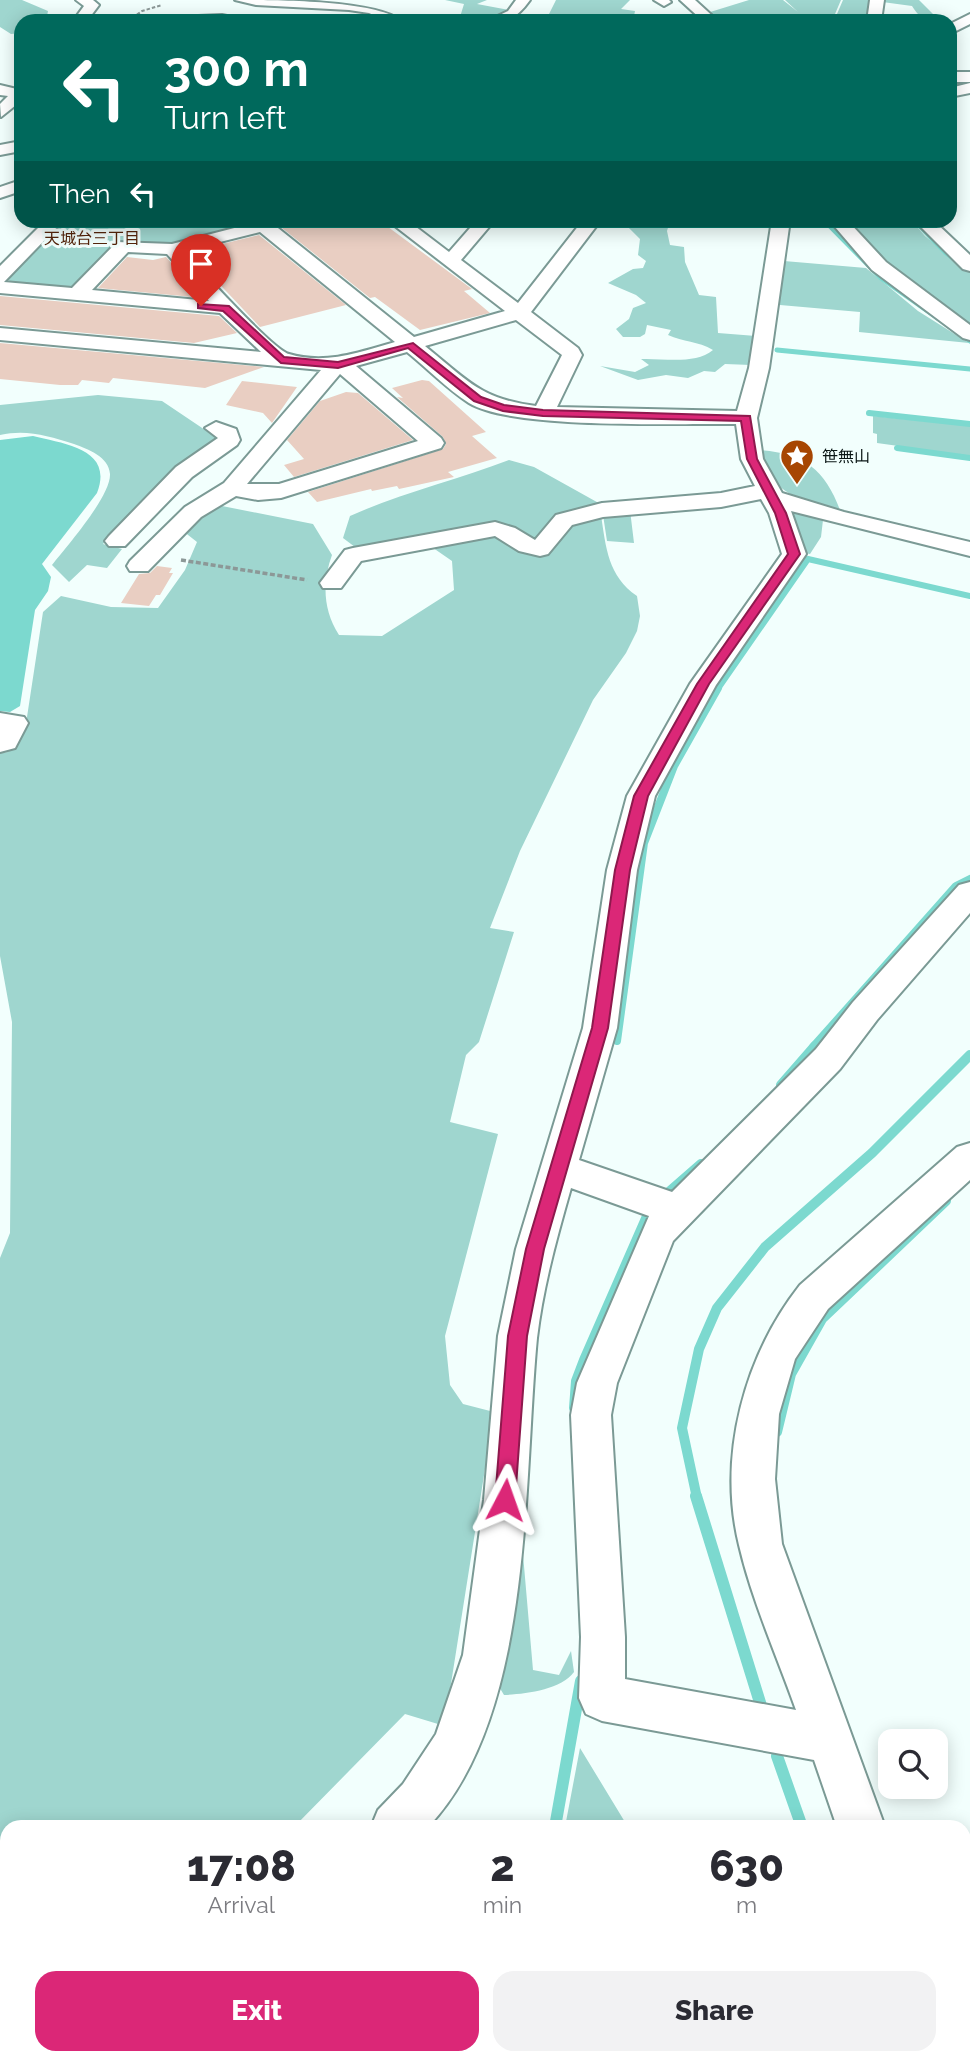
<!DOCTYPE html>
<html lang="en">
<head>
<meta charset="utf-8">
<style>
  :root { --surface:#fff; --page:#f2f2f3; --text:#2b2b33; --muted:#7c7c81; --accent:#db2777 }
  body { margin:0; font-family:Raleway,"Noto Sans JP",sans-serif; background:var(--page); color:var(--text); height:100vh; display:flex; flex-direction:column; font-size:26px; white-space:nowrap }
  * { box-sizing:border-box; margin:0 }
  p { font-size:23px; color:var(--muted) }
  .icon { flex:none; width:38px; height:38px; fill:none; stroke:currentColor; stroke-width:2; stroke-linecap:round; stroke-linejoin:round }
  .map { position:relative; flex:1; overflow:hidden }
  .drawer { position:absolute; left:0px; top:1820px; width:971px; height:245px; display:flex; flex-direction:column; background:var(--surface); border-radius:21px 21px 0 0; box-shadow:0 4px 18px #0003 }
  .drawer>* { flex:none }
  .hud { position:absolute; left:14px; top:14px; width:943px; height:214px; border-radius:21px; box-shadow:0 4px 18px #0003; background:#00695c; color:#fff; overflow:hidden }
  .tools { position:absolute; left:878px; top:1729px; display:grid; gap:14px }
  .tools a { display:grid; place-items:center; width:70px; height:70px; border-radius:14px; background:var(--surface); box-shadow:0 4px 18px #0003; font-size:35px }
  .pin { position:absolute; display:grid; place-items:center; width:60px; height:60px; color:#fff; margin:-72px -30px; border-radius:50% 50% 50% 0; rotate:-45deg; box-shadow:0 0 7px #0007 }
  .pin .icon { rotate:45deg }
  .me { position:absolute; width:77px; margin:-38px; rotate:4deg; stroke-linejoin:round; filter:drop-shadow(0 0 5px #0008) }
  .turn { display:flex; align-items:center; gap:24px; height:147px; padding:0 35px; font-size:32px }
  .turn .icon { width:91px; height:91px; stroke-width:2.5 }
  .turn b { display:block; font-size:49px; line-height:60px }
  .then { display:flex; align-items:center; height:66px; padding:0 35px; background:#0003; gap:14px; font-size:26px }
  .eta { display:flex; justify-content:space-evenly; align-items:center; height:119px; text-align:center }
  .eta b { font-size:42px; font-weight:800; line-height:49px }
  .cta { display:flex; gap:14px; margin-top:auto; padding:14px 35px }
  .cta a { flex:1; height:80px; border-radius:21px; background:var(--accent); color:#fff; font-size:28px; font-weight:800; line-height:80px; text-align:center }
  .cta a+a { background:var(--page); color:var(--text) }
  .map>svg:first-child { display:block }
  .green { fill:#9fd6cf }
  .water { fill:#7cd9cf }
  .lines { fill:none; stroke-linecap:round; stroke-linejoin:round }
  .stream-far5 { stroke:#7cd9cf; stroke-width:3.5 }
  .stream-far4 { stroke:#7cd9cf; stroke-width:5 }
  .stream-far3 { stroke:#7cd9cf; stroke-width:6 }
  .stream-far2 { stroke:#7cd9cf; stroke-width:8 }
  .stream-far1 { stroke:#7cd9cf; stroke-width:10 }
  .stream { stroke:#7cd9cf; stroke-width:12 }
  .building { fill:#e9cec2 }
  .minor-casing { stroke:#7b9a95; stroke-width:4 }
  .tertiary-casing { stroke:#7b9a95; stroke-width:4 }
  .path-far1 { stroke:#8c9897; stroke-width:2; stroke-dasharray:3.5 2; stroke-linecap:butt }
  .path { stroke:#8c9897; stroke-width:3.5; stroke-dasharray:5 2.5; stroke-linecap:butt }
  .minor { fill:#fff; fill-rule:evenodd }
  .tertiary { fill:#fff; fill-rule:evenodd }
  .route { fill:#db2777; stroke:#8e194d; stroke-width:2 }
  .labels { text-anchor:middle; stroke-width:6; stroke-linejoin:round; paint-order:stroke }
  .far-neighbourhood-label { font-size:16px; fill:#55250b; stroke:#f2fffd }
  .far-poi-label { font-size:16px; fill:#091514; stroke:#f2fffd; text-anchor:start }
</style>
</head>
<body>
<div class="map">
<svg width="970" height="2065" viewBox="0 0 970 2065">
  <rect width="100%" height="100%" fill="#f2fffd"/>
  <path class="green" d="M0 0H22L48 11 46 21H21V33L11 34 0 27Z
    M445 0H487L477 4 509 10 507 14 483 21H407L460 17 464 4Z
    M556 0H630L621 9 635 11 633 21H594L598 16C587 13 563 15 549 14Z
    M749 0H783L798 12 785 0H841L832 21H713L707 13Z
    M843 0H919L939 20C926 23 919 17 912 6L875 1 868 21H834Z
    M240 220 242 222 239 229 169 245 119 241 77 289 12 284 7 278 67 221Z
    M625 221H670L667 231 670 245 684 247 685 262 699 295 716 297 718 333 756 336 751 365 725 364 715 372 704 371 688 378 666 375 638 380 600 366 635 372 649 365 641 359C663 358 695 365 713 350 698 341 683 342 668 335L671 330 647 325 645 334 640 337H623L616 329 629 319 633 308 646 303 636 295 608 283 633 269 643 268 646 261 638 255 640 239 628 227 615 226Z
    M841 221H912L925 236 970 273V329L920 295Z
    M784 261 866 268 918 311 969 343 859 332 860 312 780 305 776 299Z
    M98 395 162 401 220 440 177 469 103 544 122 549 107 568 87 565 69 582 52 565C67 546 111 496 110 474 109 457 88 449 74 444 48 436 27 429 0 435V405Z
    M873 416 970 426V456L877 443V434L873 433Z
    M760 450C803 453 825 469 840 510 795 497 775 498 760 450Z
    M509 460 534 467 604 506 582 512 542 544 510 529 359 550 343 538 350 516C401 493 457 480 509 460Z
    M222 506 313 524 332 555C322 582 323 610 339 635L382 636 454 590 452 561 426 543 493 532 522 550 570 524 601 515C606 548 608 576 637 596L640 616 637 631 626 653 593 700 520 851 490 928 514 932 479 1042 466 1055 450 1122 498 1134 445 1336 450 1385 463 1404 494 1412 450 1690 438 1724 405 1714 294 1827H7V2058H122L121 2065H0V1258L10 1233 12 1022 0 956V753L8 752 27 717 43 612 61 596 111 607 158 608 185 570 197 542 183 531 203 513Z
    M630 510 634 543 607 541 603 515Z
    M800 511 823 520 821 537 810 554 800 552 802 543 791 514Z
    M519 1508 533 1670 559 1675 571 1651 574 1672C561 1690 525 1694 504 1695L498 1685Z
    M580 1748 628 1827H565Z
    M519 2058H684L685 2065H517Z"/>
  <path class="water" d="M33 436C65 444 114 449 97 493L42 564 51 577 48 591 35 610 20 706 10 712 0 711V440Z"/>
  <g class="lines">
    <path class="stream-far5" d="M950 82H970"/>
    <path class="stream-far4" d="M824 220 881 278 970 341
      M914 220 946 253 970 270
      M777 350 970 369"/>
    <path class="stream-far3" d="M869 413 970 424
      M897 448 970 458
      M717 690 808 559 970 596"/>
    <path class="stream-far2" d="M617 1041 644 843 674 766 718 688
      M813 1047 956 886 970 879"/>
    <path class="stream-far1" d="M781 1085 815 1046
      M662 1198 701 1164
      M574 1408 576 1381 584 1360 651 1207
      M777 1432 791 1374 822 1319 946 1201
      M697 1498 682 1428 699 1349 717 1308 765 1247 872 1153 970 1055"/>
    <path class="stream" d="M696 1496 762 1709
      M777 1756 802 1827
      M555 1827 581 1681
      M843 2058 844 2065
      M508 2065 509 2058"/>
  </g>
  <path class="building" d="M314 220H327L333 225 363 220 372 227 384 224 472 289 464 291 490 313 420 330 375 297 370 298 282 228Z
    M259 235 346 305 260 327 189 252Z
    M127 257 153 260 166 257 203 298 98 288Z
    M0 296 219 316 237 333 194 343 0 325Z
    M0 343 264 367 205 388 113 378 109 383 82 380 78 385H60L0 379Z
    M422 380 429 381 486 432 472 436 497 458 448 472 454 477 399 489 397 486 372 491 371 489 317 502 308 492 443 449 446 444 443 437 397 397 403 398 392 388Z
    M242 381 297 387 272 423 263 413 226 405Z
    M346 392 358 393 413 440 294 477 284 465 304 459 287 440 320 401Z
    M157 566 172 568 169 573H173L160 595H156L149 606 121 603 139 574 150 573Z"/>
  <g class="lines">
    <g class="minor-casing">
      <path id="minor" d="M76 0H93L99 5 87 21H73L84 6Z
        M235 0C274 0 376 0 402 21H387L369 13 349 10 256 5Z
        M516 0H530C517 18 510 21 487 21L508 11Z
        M654 0H669L671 2 664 6Z
        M680 0H695L718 21H703Z
        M870 0H884L881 21H867Z
        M970 14V24L950 34V24Z
        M222 15 227 16V21H167L174 17Z
        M970 83V93L950 97V88Z
        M0 85 21 90V101L1 117 0 104 8 96 0 95Z
        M21 141V151L0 155V145Z
        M21 180V191L0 198V187Z
        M46 220H64L4 282 72 288 117 242 172 244 250 224 248 220H268L414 337 505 311 387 220H407L449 252 477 220H495L461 260 518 303 583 220H601L531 312 578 348 582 355 557 407 737 411 749 368 772 220H790L769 368 757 418 763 459 782 493 844 512 970 542V556L791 511 806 554 716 685 655 796 637 870 617 1028 579 1160 672 1192 816 1049 853 1002 959 885 970 882V913L877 1020 840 1069 673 1241 617 1383 611 1415 625 1637V1679L796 1710C777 1656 752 1601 739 1545 717 1455 745 1355 800 1285L957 1147 970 1143V1180L828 1309 795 1359 779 1414 775 1479 782 1544 885 1827H837L814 1760 602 1721 586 1714 579 1698 581 1637 571 1415 577 1383 649 1216 571 1188C557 1237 543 1287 537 1338 523 1483 534 1716 428 1827H371L378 1810 403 1784 436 1734 463 1655 484 1500 498 1336 516 1249 583 1028 607 870 627 796 690 684 782 554 769 513 761 499 721 507 603 517 572 525 548 554 540 556 519 551 495 536 361 561 341 588H323L320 583 345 550 353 548 495 522 515 528 535 540 556 515 602 503 721 493 755 486 741 459 736 424C679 423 513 430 469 403 447 389 427 368 407 352L356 366 441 438 444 443 441 448 281 498 258 500 236 496 201 517 148 571H130L127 566 130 561 185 507 224 483 321 370 0 340V328L261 352 220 313 0 293V266ZM260 232 395 342C361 352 325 365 289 354 272 349 200 269 184 251ZM128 252 167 254 209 301 92 290ZM516 320 562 355 536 406C480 399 467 380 425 346ZM340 374 418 441 279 484H247Z
        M829 220H847L886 262 970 325V340L963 338 872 270Z
        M914 220H933L970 255V271L963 269Z
        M216 422 236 429 240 440 237 445 192 477 125 546H109L105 541 109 536 176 467 218 438 205 428Z
        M0 713 24 717 28 723 15 748 0 752Z
        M964 2047 970 2065H918L915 2058H964Z
        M179 2058H233L230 2065H176Z"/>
    </g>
    <g class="tertiary-casing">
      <path id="tertiary" d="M950 72H970V82H950Z"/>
    </g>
    <path class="path-far1" d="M128 21 142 11 162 5"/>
    <path class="path" d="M181 560 307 580"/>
    <use href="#minor" class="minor"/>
    <use href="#tertiary" class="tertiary"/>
  </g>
  <path class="route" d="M198 304 229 306 284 357 338 362 413 343 481 397 504 405 543 410 750 416 757 459 786 513 800 554 709 684 648 796 630 870 608 1028 544 1249 527 1336 515 1500 512 1507 505 1510 498 1507 495 1500 508 1336 526 1249 592 1028 615 870 634 796 697 684 788 554 775 513 747 459 741 421 543 416 503 411 474 401 408 348 338 368 281 363 223 311 198 308Z"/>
  <defs>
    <g id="sight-pin" transform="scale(1.75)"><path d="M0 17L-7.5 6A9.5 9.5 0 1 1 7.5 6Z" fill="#a74602" stroke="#f2fffd"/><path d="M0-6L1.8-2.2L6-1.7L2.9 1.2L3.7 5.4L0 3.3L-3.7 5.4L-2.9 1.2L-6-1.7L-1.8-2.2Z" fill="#fff"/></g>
  </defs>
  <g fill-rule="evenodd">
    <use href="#sight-pin" x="797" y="456"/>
  </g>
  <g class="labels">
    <g class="far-neighbourhood-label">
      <text x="92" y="244">天城台三丁目</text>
    </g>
    <g class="far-poi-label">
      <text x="822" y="462">笹無山</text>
    </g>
  </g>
</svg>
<div class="tools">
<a><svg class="icon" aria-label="search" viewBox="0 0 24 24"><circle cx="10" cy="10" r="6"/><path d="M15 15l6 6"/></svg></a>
</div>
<div class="pin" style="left:201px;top:306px;background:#d93025"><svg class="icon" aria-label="arrive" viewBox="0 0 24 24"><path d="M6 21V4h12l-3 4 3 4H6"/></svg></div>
<svg class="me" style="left:505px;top:1500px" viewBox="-20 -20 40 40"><path d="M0-17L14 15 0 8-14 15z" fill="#db2777" stroke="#fff" stroke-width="4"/></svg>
<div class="hud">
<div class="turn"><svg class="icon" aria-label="left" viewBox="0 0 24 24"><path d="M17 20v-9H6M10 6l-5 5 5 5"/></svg><div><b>300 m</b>Turn left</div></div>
<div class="then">Then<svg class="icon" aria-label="left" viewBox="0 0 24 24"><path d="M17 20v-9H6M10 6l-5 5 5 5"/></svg></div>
</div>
<section class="drawer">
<div class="eta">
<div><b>17:08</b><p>Arrival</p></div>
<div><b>2</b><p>min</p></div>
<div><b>630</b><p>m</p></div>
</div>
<div class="cta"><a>Exit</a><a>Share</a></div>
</section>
</div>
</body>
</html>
